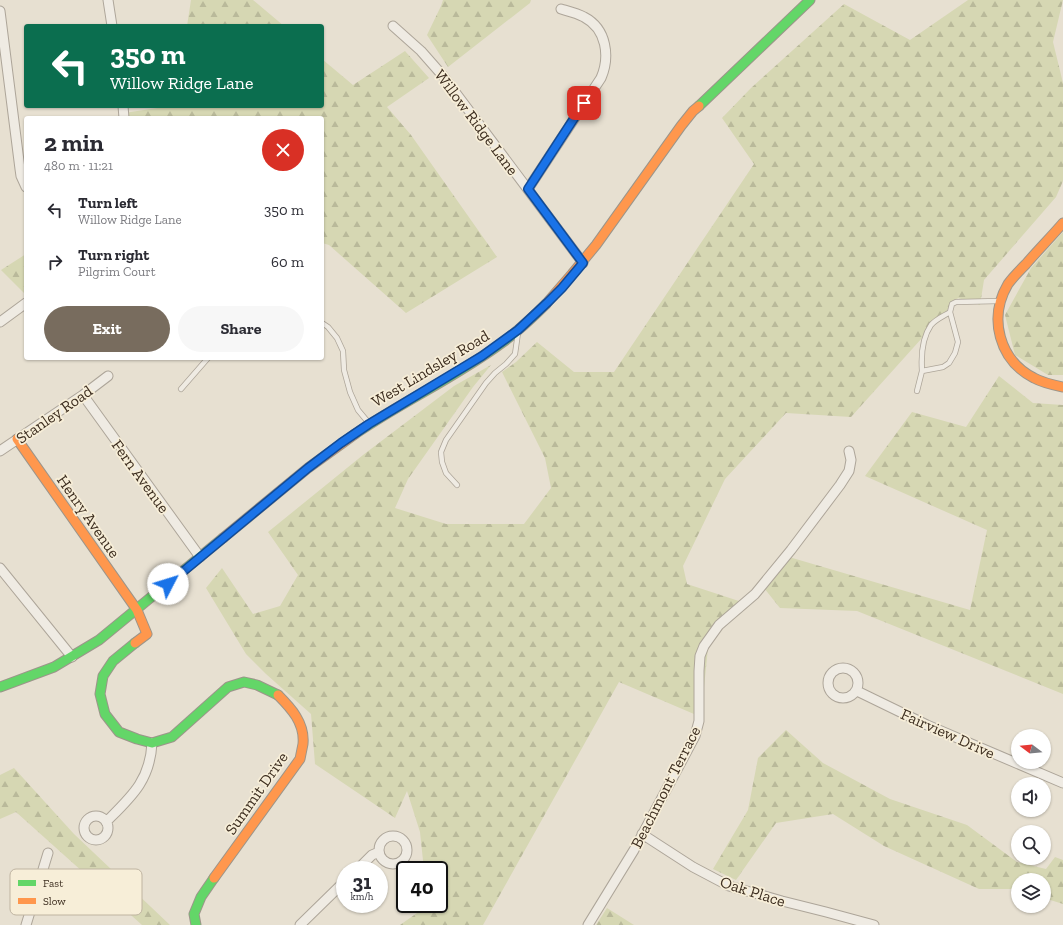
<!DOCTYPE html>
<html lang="en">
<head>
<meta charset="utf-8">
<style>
  :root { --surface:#fff; --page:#f7f7f7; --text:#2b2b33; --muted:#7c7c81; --accent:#786c5e }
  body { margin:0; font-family:"Zilla Slab",serif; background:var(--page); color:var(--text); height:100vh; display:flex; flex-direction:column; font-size:15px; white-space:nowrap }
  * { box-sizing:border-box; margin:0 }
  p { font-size:13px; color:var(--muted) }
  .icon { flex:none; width:22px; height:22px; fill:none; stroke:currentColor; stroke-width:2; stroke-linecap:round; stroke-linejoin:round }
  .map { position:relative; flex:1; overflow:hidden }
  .side { position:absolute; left:24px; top:116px; width:300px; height:244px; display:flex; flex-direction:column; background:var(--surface); border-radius:4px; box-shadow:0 1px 3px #0004 }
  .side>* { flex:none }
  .banner { position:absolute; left:24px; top:24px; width:300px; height:84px; border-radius:4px; box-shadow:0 1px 3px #0004; background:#0b6e4f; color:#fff; overflow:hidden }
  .needle { width:26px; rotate:286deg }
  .tools { position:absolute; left:1011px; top:729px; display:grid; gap:8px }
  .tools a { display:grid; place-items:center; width:40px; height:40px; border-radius:50%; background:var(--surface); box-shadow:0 1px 3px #0004; font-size:20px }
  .speed { position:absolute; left:336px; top:861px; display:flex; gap:8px; font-size:20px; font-weight:700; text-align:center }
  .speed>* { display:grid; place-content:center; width:52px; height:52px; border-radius:50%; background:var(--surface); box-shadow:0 1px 3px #0004; line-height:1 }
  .speed small { font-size:10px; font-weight:400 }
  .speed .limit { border:2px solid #111; border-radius:6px; background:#fff; color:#111 }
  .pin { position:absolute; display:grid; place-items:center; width:34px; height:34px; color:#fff; margin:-17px; border-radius:8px; box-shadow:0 2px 6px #0006 }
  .me { position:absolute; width:44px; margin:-22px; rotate:50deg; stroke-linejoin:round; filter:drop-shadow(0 0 3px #0008) }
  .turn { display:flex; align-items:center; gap:14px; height:84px; padding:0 20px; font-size:18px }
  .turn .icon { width:52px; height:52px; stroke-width:2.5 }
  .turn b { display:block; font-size:28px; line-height:34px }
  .round { display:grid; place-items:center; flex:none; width:42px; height:42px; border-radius:21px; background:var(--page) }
  .overview { display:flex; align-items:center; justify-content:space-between; height:68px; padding:0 20px }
  h1 { font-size:24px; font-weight:700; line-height:30px }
  .primary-button { display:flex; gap:8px; margin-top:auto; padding:8px 20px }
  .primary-button a { flex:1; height:46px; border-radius:24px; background:var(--accent); color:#fff; font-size:16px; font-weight:700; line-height:46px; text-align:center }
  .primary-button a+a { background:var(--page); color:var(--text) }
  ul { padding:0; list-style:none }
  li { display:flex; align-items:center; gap:12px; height:52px; padding:0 20px }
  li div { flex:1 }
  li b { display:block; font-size:15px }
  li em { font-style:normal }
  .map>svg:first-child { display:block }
  .forest { fill:url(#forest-firs) }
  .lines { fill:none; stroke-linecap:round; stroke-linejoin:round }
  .lane-casing { stroke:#ada599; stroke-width:6 }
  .street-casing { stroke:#ada599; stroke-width:11 }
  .fast-casing { stroke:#9c958a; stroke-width:11 }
  .slow-casing { stroke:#9c958a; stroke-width:11 }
  .lane { stroke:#efebe3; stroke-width:4.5 }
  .street { stroke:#efebe3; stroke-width:9 }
  .fast { stroke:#63d668; stroke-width:9 }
  .slow { stroke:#ff974d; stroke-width:9 }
  .route-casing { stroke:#114b97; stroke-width:10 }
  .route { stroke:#1a73e8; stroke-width:7 }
  .labels { text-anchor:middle; stroke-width:3.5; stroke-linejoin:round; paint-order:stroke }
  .street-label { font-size:16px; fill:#3d2e20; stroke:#f7eed8 }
  .key { fill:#f7eed8; stroke:#bfb4a1; stroke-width:1 }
  .key-label { font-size:11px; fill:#3d2e20 }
</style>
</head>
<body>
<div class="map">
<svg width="1063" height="925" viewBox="0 0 1063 925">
  <defs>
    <pattern id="forest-firs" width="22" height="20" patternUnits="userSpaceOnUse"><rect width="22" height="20" fill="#d6d7b3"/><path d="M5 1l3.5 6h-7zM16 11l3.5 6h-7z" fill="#b9b99a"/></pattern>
  </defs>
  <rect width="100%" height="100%" fill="#e7e0d1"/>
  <path class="forest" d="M191 0H253L284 26H187Z
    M443 0H531L530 3 448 67 427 35 441 6Z
    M968 0H1063L1053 42 1063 83V181L1056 197 984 280 980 305 958 298 851 417 786 413 725 479 683 566 687 584 745 603 709 638 701 717 619 682 483 925H400L427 906V904H439V870H424L420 832 407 791 395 818 315 764 311 714 266 674 246 654 206 588 222 568 253 614 280 606 298 575 268 532 363 455 454 386 491 365 473 387 408 479 395 508 446 524H524L551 488 545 458 502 372 516 362 537 342 574 372H614L754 164 722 118 751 88 844 4 910 40Z
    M405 51 429 78 387 107 411 135 497 257 406 313 329 245 322 243V118H127L124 113 171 106H322V59L353 85Z
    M1063 232V375H1048L1015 355 1005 315 1031 268Z
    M26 254V295L1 270Z
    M999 376 1033 403 1063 405V694L857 611 780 608 764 588 789 557 970 610 987 530 865 476 912 412 966 427Z
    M786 730 823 763 890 799 967 825 1017 862 1046 869 1055 857 1063 860V904L1044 898V880H1018V889H979L884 846 833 814 776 823 736 880 713 869 748 810 758 758Z
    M14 768 74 834 170 925H142L16 812 0 819V775Z
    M607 908 634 925H596Z"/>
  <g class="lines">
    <g class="lane-casing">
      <path id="lane" d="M322 323 328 327 337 338 343 351 344 370 350 392 358 410 368 422
        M922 371C921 356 922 338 931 325 936 319 944 316 950 312
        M181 389 208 358
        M917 391 922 371 943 367 949 363 955 353 958 342 950 312 952 304 956 302 999 301
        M457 485 446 473 442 462 441 452 446 440 486 383 495 373 506 364 515 354 518 333"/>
    </g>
    <g class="street-casing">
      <path id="street" d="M108 0 112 26
        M0 11 20 169 21 176 26 187
        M393 26 421 51 443 76 583 263
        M123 106 124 118
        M528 189 601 78C610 57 607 29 584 17 577 13 568 11 561 9
        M0 322 26 303
        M83 395 200 557
        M0 451 83 395 108 376
        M0 568 72 657
        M828 683a15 15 0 1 1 30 0a15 15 0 1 1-30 0Z
        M857 691 927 725 1063 783
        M84 828a12 12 0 1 1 24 0a12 12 0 1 1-24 0Z
        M106 822C131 797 150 781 152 743
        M642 834 693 867 729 886 782 901 826 912 874 925
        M379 850a14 14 0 1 1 28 0a14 14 0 1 1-28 0Z
        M357 870 372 855 379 852
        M26 925 48 853
        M300 925 345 881
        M588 925 634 850 695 736 699 721V671L700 656 704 646 719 625 755 594 791 550 840 485 849 471 851 460 849 451"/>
    </g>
    <g class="fast-casing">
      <path id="fast" d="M699 106 810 0
        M355 434C403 401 456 377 503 342 518 331 532 318 546 304
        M135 643 113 661 103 676 100 694 105 714 119 732 137 739 152 743 172 737 228 687 244 682 257 685 278 695
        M0 687 54 667 99 640 223 538
        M196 925 194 914 201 897 214 878"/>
    </g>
    <g class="slow-casing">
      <path id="slow" d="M1063 223C1051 237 1038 250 1026 264 1020 270 1013 277 1008 284 988 318 999 360 1034 378 1043 383 1053 385 1063 387
        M546 304 572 274 596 245 681 126 693 111 699 106
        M17 439 137 610 147 634 135 643
        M223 538 308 468 355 434
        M214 878 300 759C301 754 302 749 303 744 305 723 291 708 278 695"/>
    </g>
    <use href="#lane" class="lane"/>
    <use href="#street" class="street"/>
    <use href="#fast" class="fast"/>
    <use href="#slow" class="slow"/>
  </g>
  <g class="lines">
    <g class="route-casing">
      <path id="route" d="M168 584 308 468 341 443 369 424 482 356 518 330 548 302 562 288 583 263 528 189 584 103"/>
    </g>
    <use href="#route" class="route"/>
  </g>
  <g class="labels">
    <g class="street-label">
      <text transform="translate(477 122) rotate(53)" y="6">Willow Ridge Lane</text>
      <text transform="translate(430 368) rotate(-31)" y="6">West Lindsley Road</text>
      <text transform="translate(54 414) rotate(-35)" y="6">Stanley Road</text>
      <text transform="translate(141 476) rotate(54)" y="6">Fern Avenue</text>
      <text transform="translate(89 516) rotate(55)" y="6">Henry Avenue</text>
      <text transform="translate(948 733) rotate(24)" y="6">Fairview Drive</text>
      <text transform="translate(665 787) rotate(-63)" y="6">Beachmont Terrace</text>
      <text transform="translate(256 793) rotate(-55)" y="6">Summit Drive</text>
      <text transform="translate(753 891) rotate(18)" y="6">Oak Place</text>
    </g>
  </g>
  <rect x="10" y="869" width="132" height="46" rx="6" class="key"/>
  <rect x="18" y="880" width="18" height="6" fill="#63d668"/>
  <rect x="18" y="898" width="18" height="6" fill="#ff974d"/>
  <g class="key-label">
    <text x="43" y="887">Fast</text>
    <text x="43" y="905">Slow</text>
  </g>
</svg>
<div class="tools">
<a><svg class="needle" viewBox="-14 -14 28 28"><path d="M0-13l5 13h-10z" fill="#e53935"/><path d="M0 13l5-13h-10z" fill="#7c7c81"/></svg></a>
<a><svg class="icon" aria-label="sound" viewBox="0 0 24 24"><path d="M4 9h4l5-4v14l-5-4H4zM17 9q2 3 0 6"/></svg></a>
<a><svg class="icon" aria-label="search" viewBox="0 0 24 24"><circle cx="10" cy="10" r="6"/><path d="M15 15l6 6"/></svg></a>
<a><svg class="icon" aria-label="layers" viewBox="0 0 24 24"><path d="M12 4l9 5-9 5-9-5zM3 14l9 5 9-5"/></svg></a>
</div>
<div class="speed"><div>31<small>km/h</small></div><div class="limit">40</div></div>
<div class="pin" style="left:584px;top:103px;background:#d93025"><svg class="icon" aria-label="arrive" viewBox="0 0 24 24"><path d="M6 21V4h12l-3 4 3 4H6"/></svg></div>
<svg class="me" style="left:168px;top:584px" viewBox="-20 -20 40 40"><circle r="19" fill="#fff"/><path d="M0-13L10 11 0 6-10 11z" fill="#1a73e8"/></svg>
<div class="banner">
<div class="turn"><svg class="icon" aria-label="left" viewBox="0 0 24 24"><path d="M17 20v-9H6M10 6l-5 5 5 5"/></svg><div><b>350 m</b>Willow Ridge Lane</div></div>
</div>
<section class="side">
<div class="overview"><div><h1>2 min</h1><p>480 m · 11:21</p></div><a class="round" style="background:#d93025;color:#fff"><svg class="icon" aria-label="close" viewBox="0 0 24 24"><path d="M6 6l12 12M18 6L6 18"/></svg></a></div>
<ul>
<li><svg class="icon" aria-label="left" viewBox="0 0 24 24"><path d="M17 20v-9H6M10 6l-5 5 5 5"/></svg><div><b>Turn left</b><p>Willow Ridge Lane</p></div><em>350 m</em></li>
<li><svg class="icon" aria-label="right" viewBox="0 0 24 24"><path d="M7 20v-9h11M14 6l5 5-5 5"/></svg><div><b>Turn right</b><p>Pilgrim Court</p></div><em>60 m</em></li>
</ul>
<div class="primary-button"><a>Exit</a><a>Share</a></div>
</section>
</div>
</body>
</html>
